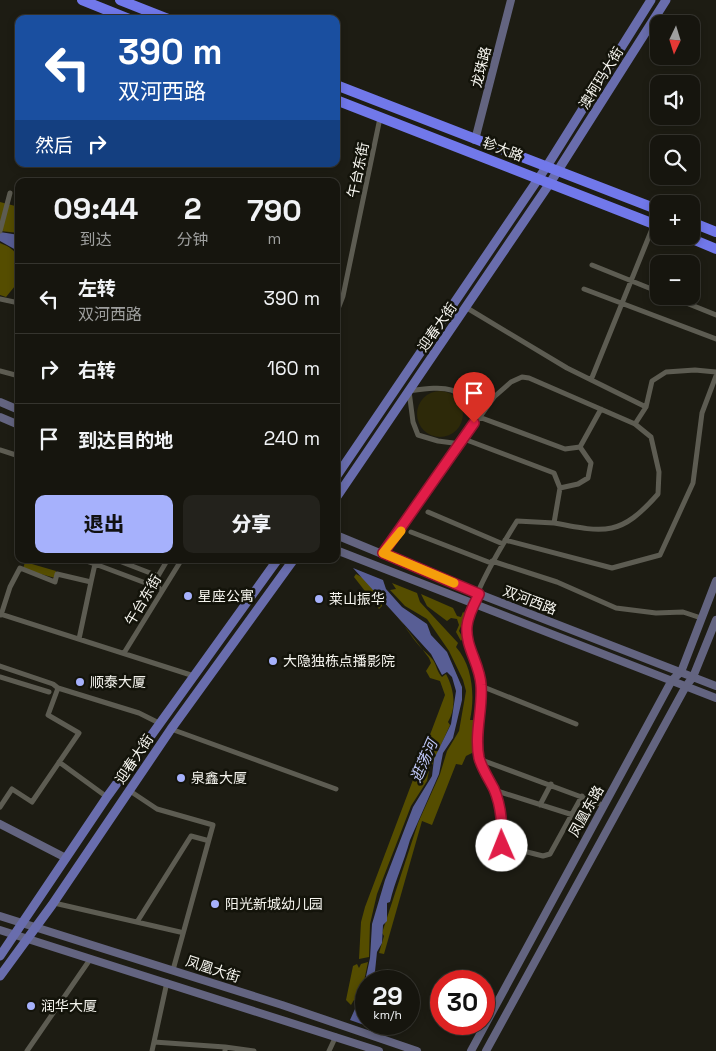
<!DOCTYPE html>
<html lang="zh">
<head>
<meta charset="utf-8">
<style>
  :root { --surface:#16150e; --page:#23221c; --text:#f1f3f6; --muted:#9e9f9e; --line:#35342e; --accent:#a6b1fc }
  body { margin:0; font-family:"Space Grotesk","Noto Sans SC",sans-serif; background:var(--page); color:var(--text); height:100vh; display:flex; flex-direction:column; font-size:19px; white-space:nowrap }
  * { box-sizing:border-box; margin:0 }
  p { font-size:16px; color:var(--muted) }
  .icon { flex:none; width:28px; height:28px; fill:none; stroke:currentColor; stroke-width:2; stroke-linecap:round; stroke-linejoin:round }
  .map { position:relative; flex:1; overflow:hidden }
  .drawer { position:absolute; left:15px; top:178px; width:325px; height:385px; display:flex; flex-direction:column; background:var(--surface); border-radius:10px; box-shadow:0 2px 8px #0003,0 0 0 1px var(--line) }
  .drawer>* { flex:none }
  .top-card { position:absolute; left:15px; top:15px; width:325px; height:152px; border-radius:10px; box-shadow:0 2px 8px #0003,0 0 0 1px var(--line); background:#1a4fa0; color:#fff; overflow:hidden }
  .needle { width:32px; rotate:184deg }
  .fabs { position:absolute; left:650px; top:15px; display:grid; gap:10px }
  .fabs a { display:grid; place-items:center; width:50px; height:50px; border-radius:10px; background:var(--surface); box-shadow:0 2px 8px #0003,0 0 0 1px var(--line); font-size:25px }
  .speed { position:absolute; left:355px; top:970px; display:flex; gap:10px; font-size:25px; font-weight:700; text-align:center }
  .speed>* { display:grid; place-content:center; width:65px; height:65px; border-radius:50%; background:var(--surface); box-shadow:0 2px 8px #0003,0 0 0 1px var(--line); line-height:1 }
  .speed small { font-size:12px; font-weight:400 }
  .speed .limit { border:8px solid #d22; background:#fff; color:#111 }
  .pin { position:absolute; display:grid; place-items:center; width:42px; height:42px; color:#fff; margin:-51px -21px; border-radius:50% 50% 50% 0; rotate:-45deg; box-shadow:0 0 5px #0007 }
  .pin .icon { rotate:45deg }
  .me { position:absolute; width:55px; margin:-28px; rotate:359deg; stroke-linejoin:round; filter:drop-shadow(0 0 4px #0008) }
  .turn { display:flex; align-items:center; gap:18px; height:105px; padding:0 20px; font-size:22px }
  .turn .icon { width:65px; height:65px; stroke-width:2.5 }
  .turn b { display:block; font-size:35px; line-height:42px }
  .then { display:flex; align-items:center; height:48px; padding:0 20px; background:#0003; gap:10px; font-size:19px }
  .eta { display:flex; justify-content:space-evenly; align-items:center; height:85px; text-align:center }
  .eta b { font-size:30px; font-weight:800; line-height:35px }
  .action { display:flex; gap:10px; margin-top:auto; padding:10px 20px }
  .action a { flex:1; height:58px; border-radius:10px; background:var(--accent); color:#111; font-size:20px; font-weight:800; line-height:58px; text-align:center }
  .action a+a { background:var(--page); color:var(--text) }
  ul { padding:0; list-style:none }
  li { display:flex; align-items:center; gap:15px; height:70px; padding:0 20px; border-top:1px solid var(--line) }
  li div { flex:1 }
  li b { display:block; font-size:19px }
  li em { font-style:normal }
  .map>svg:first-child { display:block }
  .green { fill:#2d2909 }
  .forest { fill:#554d00 }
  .water { fill:#585e95 }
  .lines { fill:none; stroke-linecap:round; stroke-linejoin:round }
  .street { stroke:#5d5c52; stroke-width:5 }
  .secondary { stroke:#636480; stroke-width:8 }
  .primary { stroke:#696dad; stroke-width:9 }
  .highway { stroke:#7178ea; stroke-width:10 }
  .route-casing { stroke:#92132f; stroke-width:12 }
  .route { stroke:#e11d48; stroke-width:9 }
  .slow { stroke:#f59e0b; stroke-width:9 }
  .poi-dot { fill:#a6b1fc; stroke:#13130a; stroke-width:2 }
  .labels { text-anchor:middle; stroke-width:5; stroke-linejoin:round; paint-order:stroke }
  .street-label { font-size:14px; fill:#f6f5ef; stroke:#13130a }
  .poi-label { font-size:14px; fill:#f6f5ef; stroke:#13130a; text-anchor:start }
  .water-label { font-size:15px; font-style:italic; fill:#c0c8fa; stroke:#13130a }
</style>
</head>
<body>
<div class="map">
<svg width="716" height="1051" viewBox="0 0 716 1051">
  <rect width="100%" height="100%" fill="#1d1c13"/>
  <path class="green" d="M417 414a23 23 0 1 1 46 0a23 23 0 1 1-46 0Z"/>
  <path class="forest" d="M0 202 19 207V233L0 231Z
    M0 243C24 252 19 264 19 286H15L6 297 0 295Z
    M25 562 56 571 55 578 23 569Z
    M356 574C387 588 400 625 422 649 426 653 430 656 433 660 437 666 437 672 442 677L446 674C454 689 457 707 448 722L450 725 432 765H430L427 781 411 806 377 894 370 924 369 957 359 959 361 922 365 907 445 695 440 681 430 678 426 671 431 663 429 658 384 599 381 600 382 606 379 609 354 577Z
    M392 583 417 593 420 602 458 643 456 647C473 666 475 697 470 720H476L472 753 466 756 462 765 456 764 432 825 422 821 384 954 379 953 384 936 382 933 418 823 440 774 447 751 459 731 466 691 463 680 449 651 427 619 405 606 390 590 396 589Z
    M421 594 453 608 457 616 461 617 463 612 466 614 459 631 463 638 461 641 456 632 459 625 457 619 451 618 447 621 427 606Z
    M368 962 362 991 357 1000H354L351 1005 346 1000 353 966 357 964 359 968 361 964Z"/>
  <path class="water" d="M0 232 19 235V256L16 250 0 241Z
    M353 568 383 580 386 589 402 607 427 624 431 635 447 652 462 687V700L453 738 443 753 439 774 410 840C404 862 395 881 390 902L387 903V921L383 925 382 943 377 952 374 981H366V1024H370V1027L350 1020 363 991 370 958 372 924 385 880 413 807 432 776 434 759 451 724 456 691 452 677 447 672 442 675 431 654Z"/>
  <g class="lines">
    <path class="street" d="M0 231 10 193
      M592 265 659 292
      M584 289 716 339
      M669 296 716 315
      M0 299 19 303
      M336 314 343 296 380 118
      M0 371 19 376
      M591 380 654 224
      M646 407 652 381 666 372 695 370 716 372
      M479 417 565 449 580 447 601 409
      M464 439 554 473 560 488 554 523 517 521C502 545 461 611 467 639 470 656 480 669 481 687 482 711 477 734 479 759L603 805
      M461 444 438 441 418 435 413 422 409 391C445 386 464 383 474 423
      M0 450 19 456
      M560 488 578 484 588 478 591 463 580 447
      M428 512 503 544
      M554 523C606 533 621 536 658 494L659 472 651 437 635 424
      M411 532 491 563
      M505 540 612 568 660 555 693 483 702 413 716 376
      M383 553 494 397 511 382 522 377 529 378 635 424 646 407 567 368 467 308
      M80 559 95 564 97 559
      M114 559 158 576 168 559
      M492 561 557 582 616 608 656 613 683 612 701 618
      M91 582 95 564 159 588
      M0 614 194 676
      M1 615 10 587 20 568 55 582 57 574 91 582 79 639
      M124 653 182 559
      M0 666 53 684 58 688 139 713 159 723
      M0 677 49 692
      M481 686 576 724
      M171 729 336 789
      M479 759 494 790
      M59 762 107 797
      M130 791 157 809 213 825 173 970
      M540 805 551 784
      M0 807 12 789 32 802 79 733 48 715 58 688
      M488 842 543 856 550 854 582 796
      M502 846V814L494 790 573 815
      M54 903 180 932
      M137 922 191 836 206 840
      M154 1042 225 1047V1051
      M225 1047 254 1051
      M27 1051 91 958
      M152 1051 167 982
      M329 1051 336 1036"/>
    <path class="secondary" d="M475 140 511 0
      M0 402 19 410
      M0 417 19 425
      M336 535 479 594 716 686
      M336 550 716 698
      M0 824 64 857
      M0 916 282 1005 417 1051
      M0 930 379 1051
      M471 1051 672 680 681 672 716 581
      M486 1051 686 686 693 677 716 620"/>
    <path class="primary" d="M336 477 547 166 651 0
      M336 498 550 183 666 0
      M0 956 107 797 278 559
      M0 976 52 905 171 729 294 559"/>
    <path class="highway" d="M82 0 129 19
      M120 0 168 19
      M336 85 659 210
      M336 100 659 226
      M691 222 716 232
      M685 236 716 249"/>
  </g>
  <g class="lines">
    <g class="route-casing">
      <path id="route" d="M474 423 383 553 479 594C474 604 468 615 467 626 465 647 480 664 481 685 483 709 474 734 479 758 482 769 489 779 494 789 502 808 502 826 502 846"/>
    </g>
    <use href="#route" class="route"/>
    <path class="slow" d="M401 531 383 553 454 583"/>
  </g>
  <g class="poi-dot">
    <circle cx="188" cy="596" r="5"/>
    <circle cx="319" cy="599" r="5"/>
    <circle cx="273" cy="661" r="5"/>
    <circle cx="80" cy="682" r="5"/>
    <circle cx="181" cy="778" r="5"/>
    <circle cx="215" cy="904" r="5"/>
    <circle cx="31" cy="1006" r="5"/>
  </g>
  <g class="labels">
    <g class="street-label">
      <text transform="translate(481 67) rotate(-76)" y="5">龙珠路</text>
      <text transform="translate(601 78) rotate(-58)" y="5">澳柯玛大街</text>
      <text transform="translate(503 149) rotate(21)" y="5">轸大路</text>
      <text transform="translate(358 170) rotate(-78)" y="5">午台东街</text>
      <text transform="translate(437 327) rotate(-55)" y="5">迎春大街</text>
      <text transform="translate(143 600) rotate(-59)" y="5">午台东街</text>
      <text transform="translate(530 600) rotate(21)" y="5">双河西路</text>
      <text transform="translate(134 759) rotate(-56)" y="5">迎春大街</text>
      <text transform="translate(586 811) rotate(-61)" y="5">凤凰东路</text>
      <text transform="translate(213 969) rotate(18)" y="5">凤凰大街</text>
    </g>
    <g class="poi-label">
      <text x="198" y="601">星座公寓</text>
      <text x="329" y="604">莱山振华</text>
      <text x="283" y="666">大隐独栋点播影院</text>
      <text x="90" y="687">顺泰大厦</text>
      <text x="191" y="783">泉鑫大厦</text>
      <text x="225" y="909">阳光新城幼儿园</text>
      <text x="41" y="1011">润华大厦</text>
    </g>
    <g class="water-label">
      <text transform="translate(424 761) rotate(-66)" y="5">逛荡河</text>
    </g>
  </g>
</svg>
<div class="fabs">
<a><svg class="needle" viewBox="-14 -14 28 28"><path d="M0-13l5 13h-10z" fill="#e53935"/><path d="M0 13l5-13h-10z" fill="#9e9f9e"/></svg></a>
<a><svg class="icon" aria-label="sound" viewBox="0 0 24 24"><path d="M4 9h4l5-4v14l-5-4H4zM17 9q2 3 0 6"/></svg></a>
<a><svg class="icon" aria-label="search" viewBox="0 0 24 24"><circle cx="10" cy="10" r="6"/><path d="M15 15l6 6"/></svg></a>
<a>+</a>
<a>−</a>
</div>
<div class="speed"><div>29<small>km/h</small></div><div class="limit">30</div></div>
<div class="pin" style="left:474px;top:423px;background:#d93025"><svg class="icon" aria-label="arrive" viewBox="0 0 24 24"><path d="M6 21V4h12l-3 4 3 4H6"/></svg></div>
<svg class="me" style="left:502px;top:846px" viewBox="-20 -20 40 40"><circle r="19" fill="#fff"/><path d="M0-13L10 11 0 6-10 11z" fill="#e11d48"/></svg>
<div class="top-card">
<div class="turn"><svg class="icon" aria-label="left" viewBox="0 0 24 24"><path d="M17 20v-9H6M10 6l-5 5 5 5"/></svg><div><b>390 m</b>双河西路</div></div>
<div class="then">然后<svg class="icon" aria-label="right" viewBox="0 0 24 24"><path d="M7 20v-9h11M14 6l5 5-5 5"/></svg></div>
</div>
<section class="drawer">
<div class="eta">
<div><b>09:44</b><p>到达</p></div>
<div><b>2</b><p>分钟</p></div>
<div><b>790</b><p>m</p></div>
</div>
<ul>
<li><svg class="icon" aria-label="left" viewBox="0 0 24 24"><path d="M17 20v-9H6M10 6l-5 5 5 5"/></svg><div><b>左转</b><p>双河西路</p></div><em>390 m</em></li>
<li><svg class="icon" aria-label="right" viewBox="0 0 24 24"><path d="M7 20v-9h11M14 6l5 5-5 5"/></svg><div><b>右转</b></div><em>160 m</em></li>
<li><svg class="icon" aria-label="arrive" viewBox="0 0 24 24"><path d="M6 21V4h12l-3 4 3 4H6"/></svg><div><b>到达目的地</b></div><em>240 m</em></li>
</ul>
<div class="action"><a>退出</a><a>分享</a></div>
</section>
</div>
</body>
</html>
